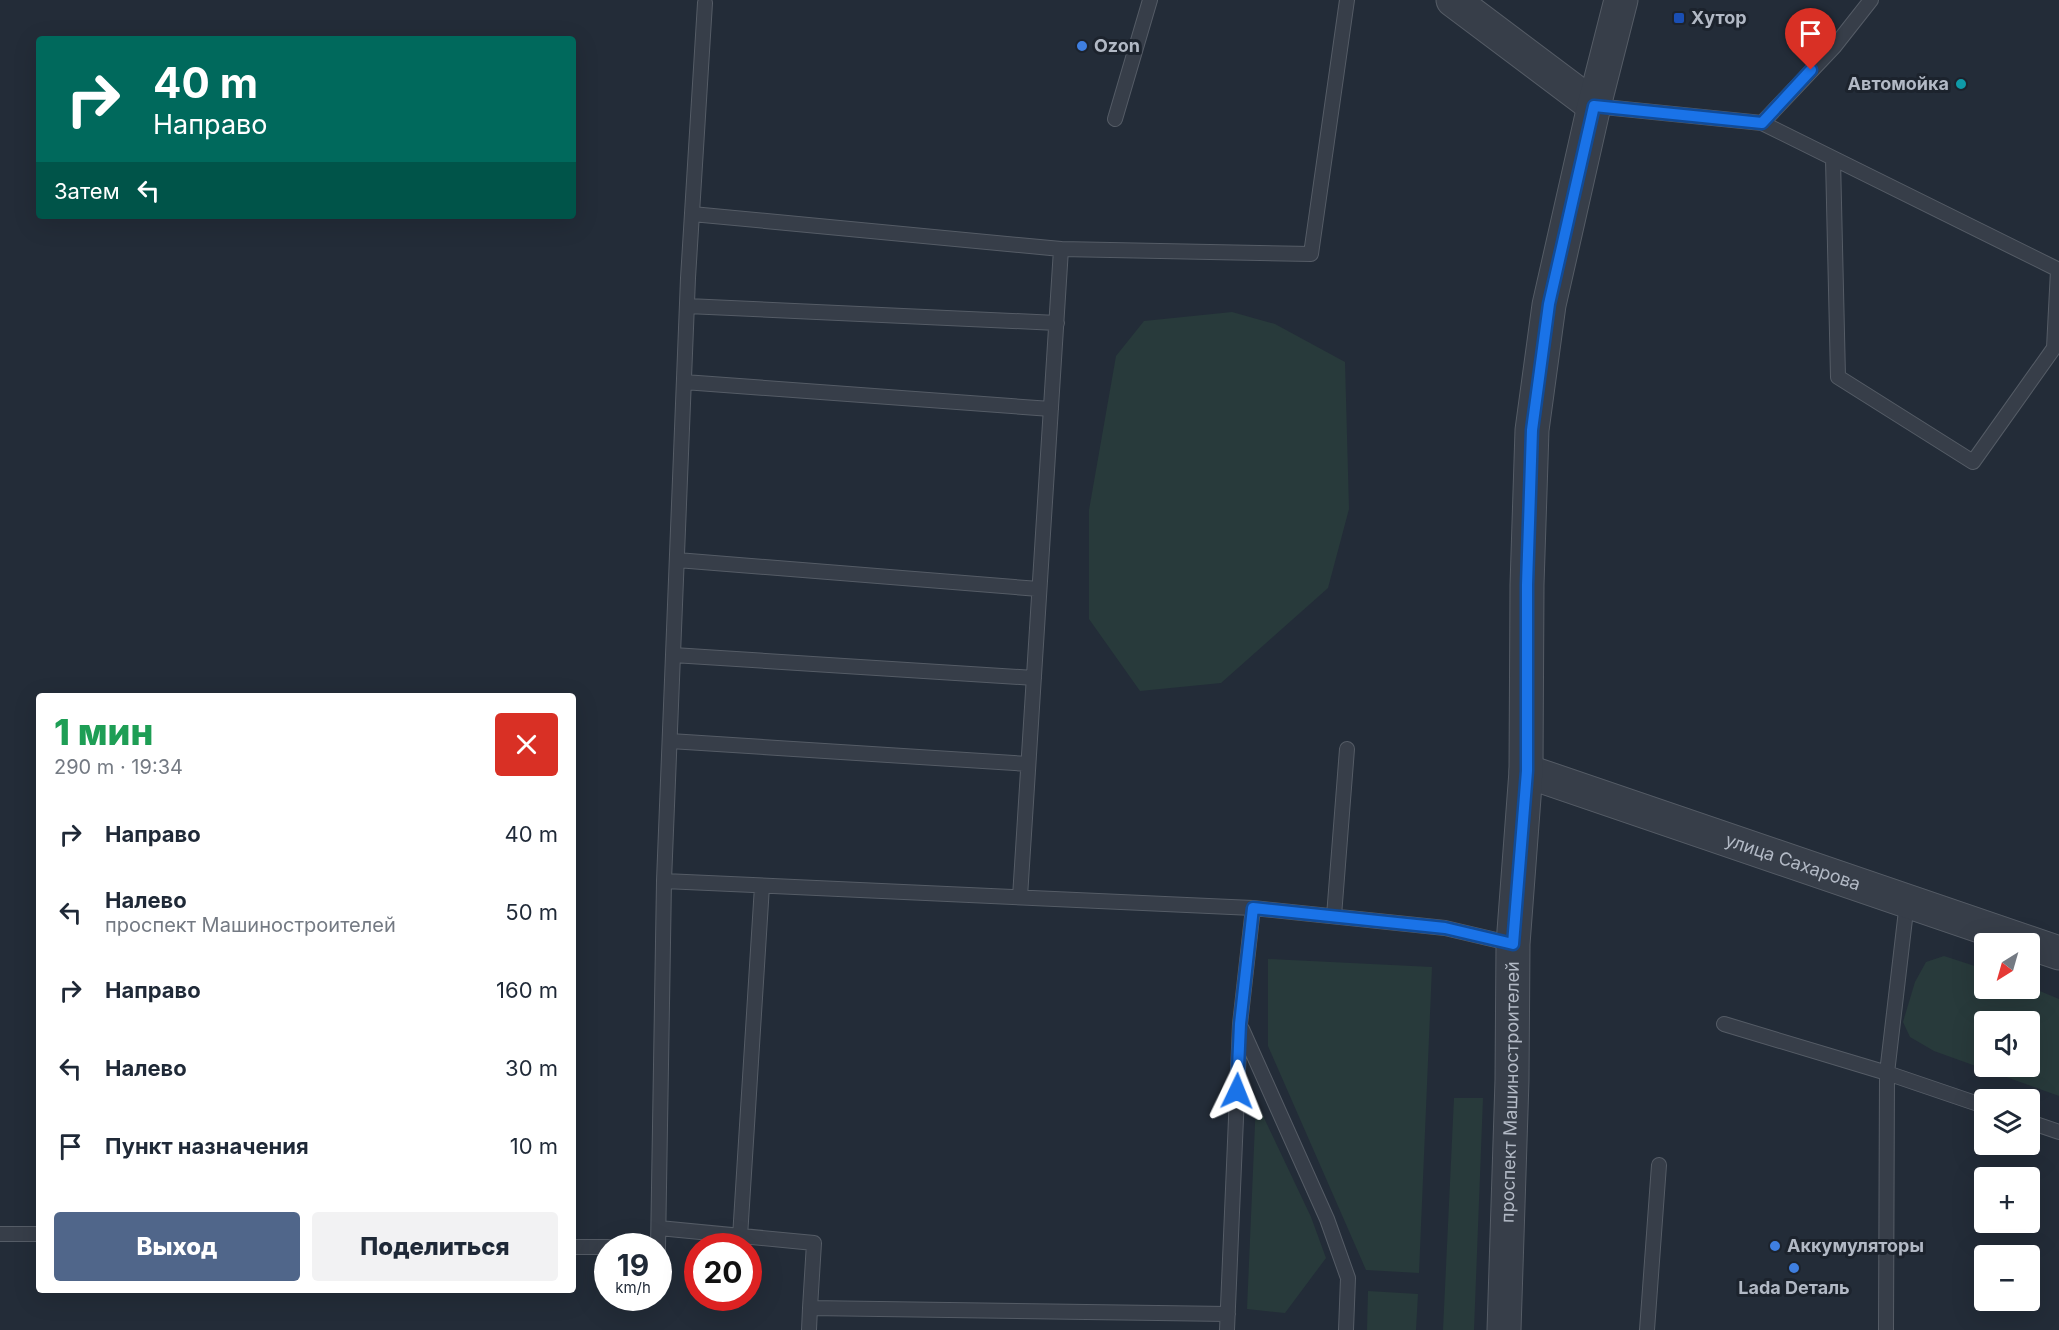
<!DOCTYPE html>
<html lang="ru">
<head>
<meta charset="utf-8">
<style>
  :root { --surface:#fff; --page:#f2f2f3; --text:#1f2937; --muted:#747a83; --accent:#50668a }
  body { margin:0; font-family:Inter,sans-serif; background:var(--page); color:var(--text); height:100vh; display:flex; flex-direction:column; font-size:22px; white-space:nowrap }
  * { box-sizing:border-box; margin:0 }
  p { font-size:20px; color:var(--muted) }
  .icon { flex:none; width:33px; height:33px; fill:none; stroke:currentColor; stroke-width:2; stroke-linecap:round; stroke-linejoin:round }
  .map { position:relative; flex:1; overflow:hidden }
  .panel { position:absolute; left:36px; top:693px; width:540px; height:600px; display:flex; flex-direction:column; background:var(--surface); border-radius:6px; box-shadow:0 6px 24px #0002 }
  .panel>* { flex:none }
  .top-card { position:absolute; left:36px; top:36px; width:540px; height:183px; border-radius:6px; box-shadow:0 6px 24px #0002; background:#00695c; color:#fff; overflow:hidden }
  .needle { width:39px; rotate:217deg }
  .controls { position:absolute; left:1974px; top:933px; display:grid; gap:12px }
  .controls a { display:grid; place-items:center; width:66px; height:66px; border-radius:6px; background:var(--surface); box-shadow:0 6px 24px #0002; font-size:30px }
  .speed { position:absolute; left:594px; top:1233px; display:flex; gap:12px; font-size:30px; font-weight:700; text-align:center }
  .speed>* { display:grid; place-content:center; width:78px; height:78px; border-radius:50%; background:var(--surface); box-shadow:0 6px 24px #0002; line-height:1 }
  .speed small { font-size:15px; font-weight:400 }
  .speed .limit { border:9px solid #d22; background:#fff; color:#111 }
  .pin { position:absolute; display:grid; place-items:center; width:51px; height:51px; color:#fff; margin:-62px -26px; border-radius:50% 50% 50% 0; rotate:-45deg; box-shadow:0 0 6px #0007 }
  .pin .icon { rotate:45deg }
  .me { position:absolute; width:66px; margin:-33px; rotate:2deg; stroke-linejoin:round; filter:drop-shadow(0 0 4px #0008) }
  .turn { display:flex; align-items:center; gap:21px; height:126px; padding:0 18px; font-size:27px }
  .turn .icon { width:78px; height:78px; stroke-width:2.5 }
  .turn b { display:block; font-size:42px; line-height:51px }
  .then { display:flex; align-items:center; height:57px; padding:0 18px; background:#0003; gap:12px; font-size:22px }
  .round { display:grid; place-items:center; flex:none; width:63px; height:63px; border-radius:6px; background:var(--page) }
  .summary { display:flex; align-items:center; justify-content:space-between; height:102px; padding:0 18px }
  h1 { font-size:36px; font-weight:800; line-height:45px; color:#1e9e55 }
  .primary-button { display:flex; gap:12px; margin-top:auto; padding:12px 18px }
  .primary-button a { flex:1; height:69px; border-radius:6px; background:var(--accent); color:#fff; font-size:24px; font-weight:800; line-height:69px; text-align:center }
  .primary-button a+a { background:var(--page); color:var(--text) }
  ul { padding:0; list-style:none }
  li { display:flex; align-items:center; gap:18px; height:78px; padding:0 18px }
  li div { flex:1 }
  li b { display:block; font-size:22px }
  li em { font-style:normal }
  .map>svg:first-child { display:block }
  .green { fill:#283a3b; fill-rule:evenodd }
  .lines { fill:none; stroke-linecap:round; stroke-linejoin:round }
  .service-casing { stroke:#555c66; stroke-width:16 }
  .tertiary-casing { stroke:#555c66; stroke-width:35 }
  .service { stroke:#373e49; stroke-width:14 }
  .tertiary { stroke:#373e49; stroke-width:33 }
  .route-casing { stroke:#114b97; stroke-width:15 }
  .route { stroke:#1a73e8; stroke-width:10 }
  .transit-dot { fill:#1a4fb4; stroke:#1c232d; stroke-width:2 }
  .shop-dot { fill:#3f7fe0; stroke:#1c232d; stroke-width:2 }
  .culture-dot { fill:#0f9aa8; stroke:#1c232d; stroke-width:2 }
  .labels { text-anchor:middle; stroke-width:6; stroke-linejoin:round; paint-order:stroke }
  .poi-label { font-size:18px; font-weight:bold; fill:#b2b9c5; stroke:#1c232d; text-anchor:start }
  .street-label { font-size:18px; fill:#b2b9c5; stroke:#1c232d }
</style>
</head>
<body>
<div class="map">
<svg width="2059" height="1330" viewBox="0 0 2059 1330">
  <rect width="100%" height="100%" fill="#232c38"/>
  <path class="green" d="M1232 312 1275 324 1345 362 1349 509 1328 588 1221 683 1140 691 1089 619V510L1116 356 1144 321Z
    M1944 956 1984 969V988H2030V987L2059 999V1096L1934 1051 1910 1037 1903 1022 1915 982 1926 962ZM1984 1022H2030V1066H1984Z
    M1268 959 1432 967 1419 1273 1366 1270 1268 1046Z
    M1454 1098H1483L1474 1330H1443Z
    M1256 1101 1311 1217 1326 1258 1285 1313 1247 1309Z
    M1368 1291 1418 1294 1416 1330H1367Z"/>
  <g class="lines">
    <g class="service-casing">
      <path id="service" d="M1594 106 1762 123 2059 270
        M1115 119 1150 0
        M1762 123 1834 47 1871 0
        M1833 159 1838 377 1973 462 2054 348 2058 270
        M692 214 1061 249
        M687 306 1057 323
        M684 382 1051 409
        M677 560 1039 589
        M673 655 1034 678
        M670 741 1028 764
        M664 881 688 278 705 3
        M1020 897 1061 249 1311 254 1347 0
        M1334 916 1347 749
        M1724 1024 1887 1073 1984 1106
        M1242 1029 1327 1219 1348 1278 1346 1330
        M2030 1122 2059 1132
        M659 1228 814 1243 810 1308
        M0 1234H39
        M740 1237 762 886
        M573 1247H608
        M658 1249 664 881 1253 908
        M809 1330 810 1308 1228 1314
        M1227 1330 1240 1024 1253 908 1445 928 1513 944
        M1647 1330 1659 1165
        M1886 1330 1887 1073 1907 902"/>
    </g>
    <g class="tertiary-casing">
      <g id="tertiary">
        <path d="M1453 0 1594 106"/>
        <path id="s1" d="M1526 771 2059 953"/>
        <path id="s2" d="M1504 1330 1512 1080 1513 944 1526 771 1527 585 1532 430 1549 305 1594 106 1621 0"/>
      </g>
    </g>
    <use href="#service" class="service"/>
    <use href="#tertiary" class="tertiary"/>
  </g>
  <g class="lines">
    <g class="route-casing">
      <path id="route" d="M1237 1091 1240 1024 1253 908 1445 928 1513 944 1527 771V585L1532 430 1549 304 1594 106 1762 123 1811 70"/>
    </g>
    <use href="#route" class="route"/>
  </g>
  <rect class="transit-dot" x="1673" y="12" width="12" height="12" rx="3"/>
  <g class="shop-dot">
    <circle cx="1082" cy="46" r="6"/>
    <circle cx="1775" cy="1246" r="6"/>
    <circle cx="1794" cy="1268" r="6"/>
  </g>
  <circle class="culture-dot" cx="1961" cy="84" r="6"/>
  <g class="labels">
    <g class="poi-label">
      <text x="1691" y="24">Хутор</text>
      <text x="1094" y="52">Ozon</text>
      <text x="1949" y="90" text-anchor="end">Автомойка</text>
      <text x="1787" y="1252">Аккумуляторы</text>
      <text x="1794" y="1294" text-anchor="middle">Lada Dеталь</text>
    </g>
    <g class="street-label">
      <text dy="6" stroke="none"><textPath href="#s1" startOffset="282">улица Сахарова</textPath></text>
      <text dy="6" stroke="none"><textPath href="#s2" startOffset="238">проспект Машиностроителей</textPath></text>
    </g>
  </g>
</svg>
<div class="controls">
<a><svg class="needle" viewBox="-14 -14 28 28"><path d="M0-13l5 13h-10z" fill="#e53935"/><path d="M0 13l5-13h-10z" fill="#747a83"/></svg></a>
<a><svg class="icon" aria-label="sound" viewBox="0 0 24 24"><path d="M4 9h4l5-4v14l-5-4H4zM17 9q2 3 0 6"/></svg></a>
<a><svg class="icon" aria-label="layers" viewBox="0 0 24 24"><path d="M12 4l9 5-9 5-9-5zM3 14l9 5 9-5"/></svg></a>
<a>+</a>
<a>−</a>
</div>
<div class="speed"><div>19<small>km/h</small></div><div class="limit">20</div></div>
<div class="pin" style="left:1811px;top:70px;background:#d93025"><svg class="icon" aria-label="arrive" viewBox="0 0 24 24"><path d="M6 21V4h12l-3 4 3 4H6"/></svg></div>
<svg class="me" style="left:1237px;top:1091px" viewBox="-20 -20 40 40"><path d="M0-17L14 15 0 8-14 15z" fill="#1a73e8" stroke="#fff" stroke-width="4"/></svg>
<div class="top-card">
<div class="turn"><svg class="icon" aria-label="right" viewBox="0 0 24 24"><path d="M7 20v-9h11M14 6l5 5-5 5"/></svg><div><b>40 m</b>Направо</div></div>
<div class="then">Затем<svg class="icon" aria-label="left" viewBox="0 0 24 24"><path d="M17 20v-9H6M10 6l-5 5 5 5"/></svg></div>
</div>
<section class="panel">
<div class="summary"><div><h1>1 мин</h1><p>290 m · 19:34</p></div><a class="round" style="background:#d93025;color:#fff"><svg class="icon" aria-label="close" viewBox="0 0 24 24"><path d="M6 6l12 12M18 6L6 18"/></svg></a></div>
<ul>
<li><svg class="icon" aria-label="right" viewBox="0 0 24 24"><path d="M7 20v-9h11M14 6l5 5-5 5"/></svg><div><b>Направо</b></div><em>40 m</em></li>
<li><svg class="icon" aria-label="left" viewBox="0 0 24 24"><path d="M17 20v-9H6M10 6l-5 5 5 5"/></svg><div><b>Налево</b><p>проспект Машиностроителей</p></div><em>50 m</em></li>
<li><svg class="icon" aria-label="right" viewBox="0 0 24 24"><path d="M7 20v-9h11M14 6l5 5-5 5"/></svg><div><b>Направо</b></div><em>160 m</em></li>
<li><svg class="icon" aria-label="left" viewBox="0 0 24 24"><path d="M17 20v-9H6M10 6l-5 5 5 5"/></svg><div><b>Налево</b></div><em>30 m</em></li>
<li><svg class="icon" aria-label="arrive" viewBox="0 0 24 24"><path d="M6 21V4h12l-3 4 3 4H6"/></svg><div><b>Пункт назначения</b></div><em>10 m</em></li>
</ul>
<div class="primary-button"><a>Выход</a><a>Поделиться</a></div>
</section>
</div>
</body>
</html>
